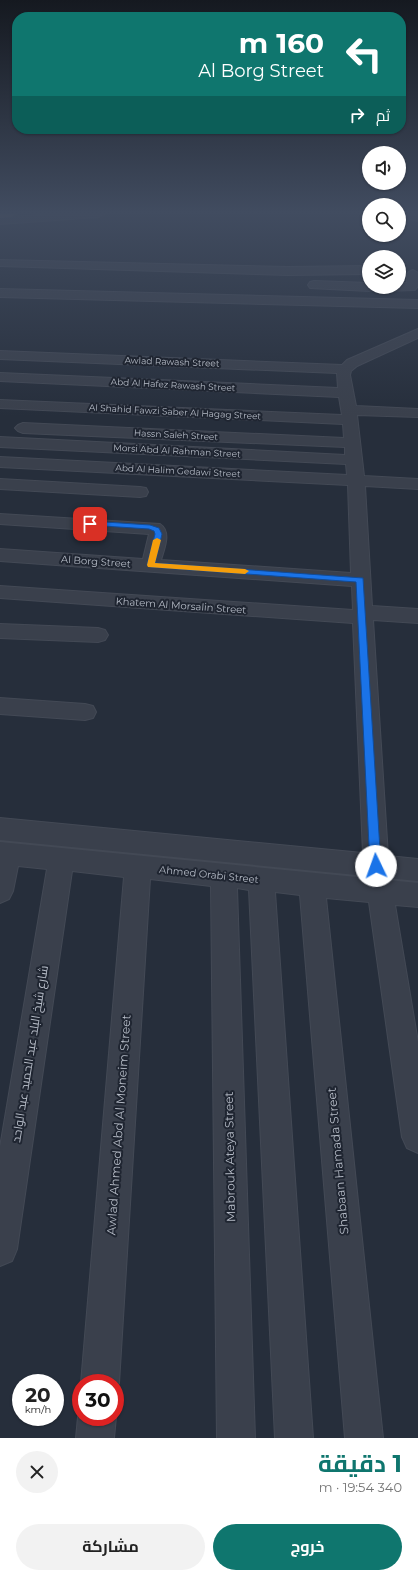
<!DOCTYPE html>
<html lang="ar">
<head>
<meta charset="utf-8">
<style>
  :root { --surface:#fff; --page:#f2f2f2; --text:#222; --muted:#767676; --accent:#0f766e }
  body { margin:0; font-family:Montserrat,Cairo,sans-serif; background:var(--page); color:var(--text); direction:rtl; height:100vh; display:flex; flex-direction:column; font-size:15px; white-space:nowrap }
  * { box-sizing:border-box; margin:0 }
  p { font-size:13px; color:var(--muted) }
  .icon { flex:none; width:22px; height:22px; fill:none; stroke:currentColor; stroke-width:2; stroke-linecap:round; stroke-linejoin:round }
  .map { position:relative; height:1438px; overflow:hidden; direction:ltr }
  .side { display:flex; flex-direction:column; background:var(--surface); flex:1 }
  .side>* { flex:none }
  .banner { position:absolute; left:12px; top:12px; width:394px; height:122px; border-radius:16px; box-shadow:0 1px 3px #0004; direction:rtl; background:#0f766e; color:#fff; overflow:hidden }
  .tools { position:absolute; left:362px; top:146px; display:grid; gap:8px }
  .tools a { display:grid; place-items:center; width:44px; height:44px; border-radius:50%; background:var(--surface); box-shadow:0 1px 3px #0004; font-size:20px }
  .speed { position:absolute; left:12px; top:1374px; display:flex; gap:8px; font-size:20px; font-weight:700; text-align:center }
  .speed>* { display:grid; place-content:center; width:52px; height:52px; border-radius:50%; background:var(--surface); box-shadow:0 1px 3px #0004; line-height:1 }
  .speed small { font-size:10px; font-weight:400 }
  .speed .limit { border:6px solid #d22; background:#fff; color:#111 }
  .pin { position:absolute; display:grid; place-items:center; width:34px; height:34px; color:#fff; margin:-17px; border-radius:8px; box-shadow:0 2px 6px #0006 }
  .me { position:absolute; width:44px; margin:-22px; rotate:357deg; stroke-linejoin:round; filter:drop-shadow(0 0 3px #0008) }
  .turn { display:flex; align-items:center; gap:14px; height:84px; padding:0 16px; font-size:18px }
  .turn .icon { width:52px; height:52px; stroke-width:2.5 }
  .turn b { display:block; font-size:28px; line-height:34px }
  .then { display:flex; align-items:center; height:38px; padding:0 16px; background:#0003; gap:8px; font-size:15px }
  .round { display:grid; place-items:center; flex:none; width:42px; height:42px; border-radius:21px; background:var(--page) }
  .head { display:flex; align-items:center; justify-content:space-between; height:68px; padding:0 16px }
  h1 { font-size:24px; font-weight:700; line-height:30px; color:var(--accent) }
  .primary-button { display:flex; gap:8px; margin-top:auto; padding:8px 16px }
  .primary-button a { flex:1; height:46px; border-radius:24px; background:var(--accent); color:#fff; font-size:16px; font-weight:700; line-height:46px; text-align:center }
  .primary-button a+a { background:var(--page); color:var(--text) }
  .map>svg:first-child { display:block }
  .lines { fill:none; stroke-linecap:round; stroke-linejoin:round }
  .minor-casing { stroke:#434955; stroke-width:2 }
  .highway-casing { stroke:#454b57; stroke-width:2 }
  .minor { fill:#3a404c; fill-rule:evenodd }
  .highway { fill:#716858; fill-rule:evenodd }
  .route { fill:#1a73e8; stroke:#114b97 }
  .slow { fill:#f59e0b }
  .labels { text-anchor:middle; stroke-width:4; stroke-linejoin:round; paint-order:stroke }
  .far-street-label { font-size:9px; fill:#b6bcc7; stroke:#1f2531 }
  .street-label { font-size:10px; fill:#b6bcc7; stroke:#1f2531 }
  .near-street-label { font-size:12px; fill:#b6bcc7; stroke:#1f2531 }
</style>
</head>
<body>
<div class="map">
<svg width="418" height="1438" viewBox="0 0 418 1438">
  <rect width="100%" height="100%" fill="#262e3b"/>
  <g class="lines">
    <g class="minor-casing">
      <path id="minor" d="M51 214H104L99 217 0 224V218Z
        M399 214 418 215V221L399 216Z
        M0 260 288 267 369 266V274L288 275 0 266Z
        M413 270 418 273V286L415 290 384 291 380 290 378 287H399V283H407V274L409 272Z
        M314 281 369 283V287H375L373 290 369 291 310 288 308 285 310 282Z
        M0 289 418 300V308L0 297Z
        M418 329V338L357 366 351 371 350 375 356 406 418 409V417L357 415 364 476 418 479V489L365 486 372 606 418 609V623L373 620 388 856 418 859V881L0 840V818L363 853 353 623 0 598V586L353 610 352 586 0 561V549L143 559 149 534 0 524V514L160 524C172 532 164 549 161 560L351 573 348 485 0 467V457L347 475 346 464 0 447V437L345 455V447L23 433 18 431 15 428 18 425 23 423 344 438 343 424 0 408V400L342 415 339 397 0 381V373L338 388 337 373 0 359V351L342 365 347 360Z
        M0 479 140 487 146 488 148 492 146 496 140 497 0 489Z
        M0 624 98 628 105 630 108 635 105 640 98 642 0 638Z
        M0 698 85 704 93 706 96 712 93 718 85 720 0 714Z
        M0 842 418 883V907L395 905 418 1042V1153L407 1148 402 1137 369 902 326 898 383 1438H345L300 895 275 892 313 1438H275L249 890 237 888 255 1438H217L211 886 150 879 119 1383 115 1392V1383H81L124 877 72 871 17 1249 12 1261 0 1266V1147L47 869 18 866 13 891 9 899 0 903Z
        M81 1410V1417H115V1415L116 1417 114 1438H76L78 1417Z"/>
    </g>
    <g class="highway-casing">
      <path id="highway" d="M0 214H16L11 217 0 218Z"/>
    </g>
    <use href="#minor" class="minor"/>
    <use href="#highway" class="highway"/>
  </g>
  <linearGradient id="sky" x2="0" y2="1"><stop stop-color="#151920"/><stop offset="0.51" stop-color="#414c60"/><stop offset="1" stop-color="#414c60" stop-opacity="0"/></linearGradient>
  <rect width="418" height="416" fill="url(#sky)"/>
  <path class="route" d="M90 521 150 525 159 528 162 534 155 563 363 578 381 866 379 869 376 870 372 869 370 866 356 582 151 567 147 565 155 534 154 531 149 529 88 525 87 524Z"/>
  <path class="slow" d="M157 538 161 540 155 563 245 569 249 571 245 574 148 567 147 565 153 540Z"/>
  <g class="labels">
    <g class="far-street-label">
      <text transform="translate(172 362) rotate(2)" y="3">Awlad Rawash Street</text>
      <text transform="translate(173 385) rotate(3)" y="3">Abd Al Hafez Rawash Street</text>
      <text transform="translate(175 412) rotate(3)" y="3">Al Shahid Fawzi Saber Al Hagag Street</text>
      <text transform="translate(176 435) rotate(3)" y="3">Hassn Saleh Street</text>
      <text transform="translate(177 451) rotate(3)" y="3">Morsi Abd Al Rahman Street</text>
      <text transform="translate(178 471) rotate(3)" y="3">Abd Al Halim Gedawi Street</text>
    </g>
    <g class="street-label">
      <text transform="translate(96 561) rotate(4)" y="4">Al Borg Street</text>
      <text transform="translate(181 605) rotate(4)" y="4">Khatem Al Morsalin Street</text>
      <text transform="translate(209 874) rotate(6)" y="4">Ahmed Orabi Street</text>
    </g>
    <g class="near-street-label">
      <text transform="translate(30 1054) rotate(-81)" y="4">شارع شيخ البلد عبد الحميد عبد الواحد</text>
      <text transform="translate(119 1125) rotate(-86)" y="4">Awlad Ahmed Abd Al Moneim Street</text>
      <text transform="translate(230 1157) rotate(-91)" y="4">Mabrouk Ateya Street</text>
      <text transform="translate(338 1161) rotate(-95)" y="4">Shabaan Hamada Street</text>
    </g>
  </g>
</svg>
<div class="tools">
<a><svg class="icon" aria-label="sound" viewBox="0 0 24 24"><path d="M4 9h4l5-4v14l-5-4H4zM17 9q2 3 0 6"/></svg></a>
<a><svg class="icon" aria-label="search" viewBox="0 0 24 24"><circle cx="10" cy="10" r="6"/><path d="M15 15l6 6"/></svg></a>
<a><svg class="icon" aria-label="layers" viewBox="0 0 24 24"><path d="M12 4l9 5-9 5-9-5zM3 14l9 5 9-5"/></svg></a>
</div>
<div class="speed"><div>20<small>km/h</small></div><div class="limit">30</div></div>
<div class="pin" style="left:90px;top:524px;background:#d93025"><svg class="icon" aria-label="arrive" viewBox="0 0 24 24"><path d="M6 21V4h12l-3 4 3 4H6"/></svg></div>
<svg class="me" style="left:376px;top:866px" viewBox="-20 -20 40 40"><circle r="19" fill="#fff"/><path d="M0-13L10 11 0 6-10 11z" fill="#1a73e8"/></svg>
<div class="banner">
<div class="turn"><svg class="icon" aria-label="left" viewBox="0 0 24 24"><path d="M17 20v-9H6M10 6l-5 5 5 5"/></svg><div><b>160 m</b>Al Borg Street</div></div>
<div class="then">ثم<svg class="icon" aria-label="right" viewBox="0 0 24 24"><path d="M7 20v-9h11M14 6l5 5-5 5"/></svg></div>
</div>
</div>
<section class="side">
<div class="head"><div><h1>1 دقيقة</h1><p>340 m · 19:54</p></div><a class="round"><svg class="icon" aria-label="close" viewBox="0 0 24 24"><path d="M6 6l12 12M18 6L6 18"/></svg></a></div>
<div class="primary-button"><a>خروج</a><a>مشاركة</a></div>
</section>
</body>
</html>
